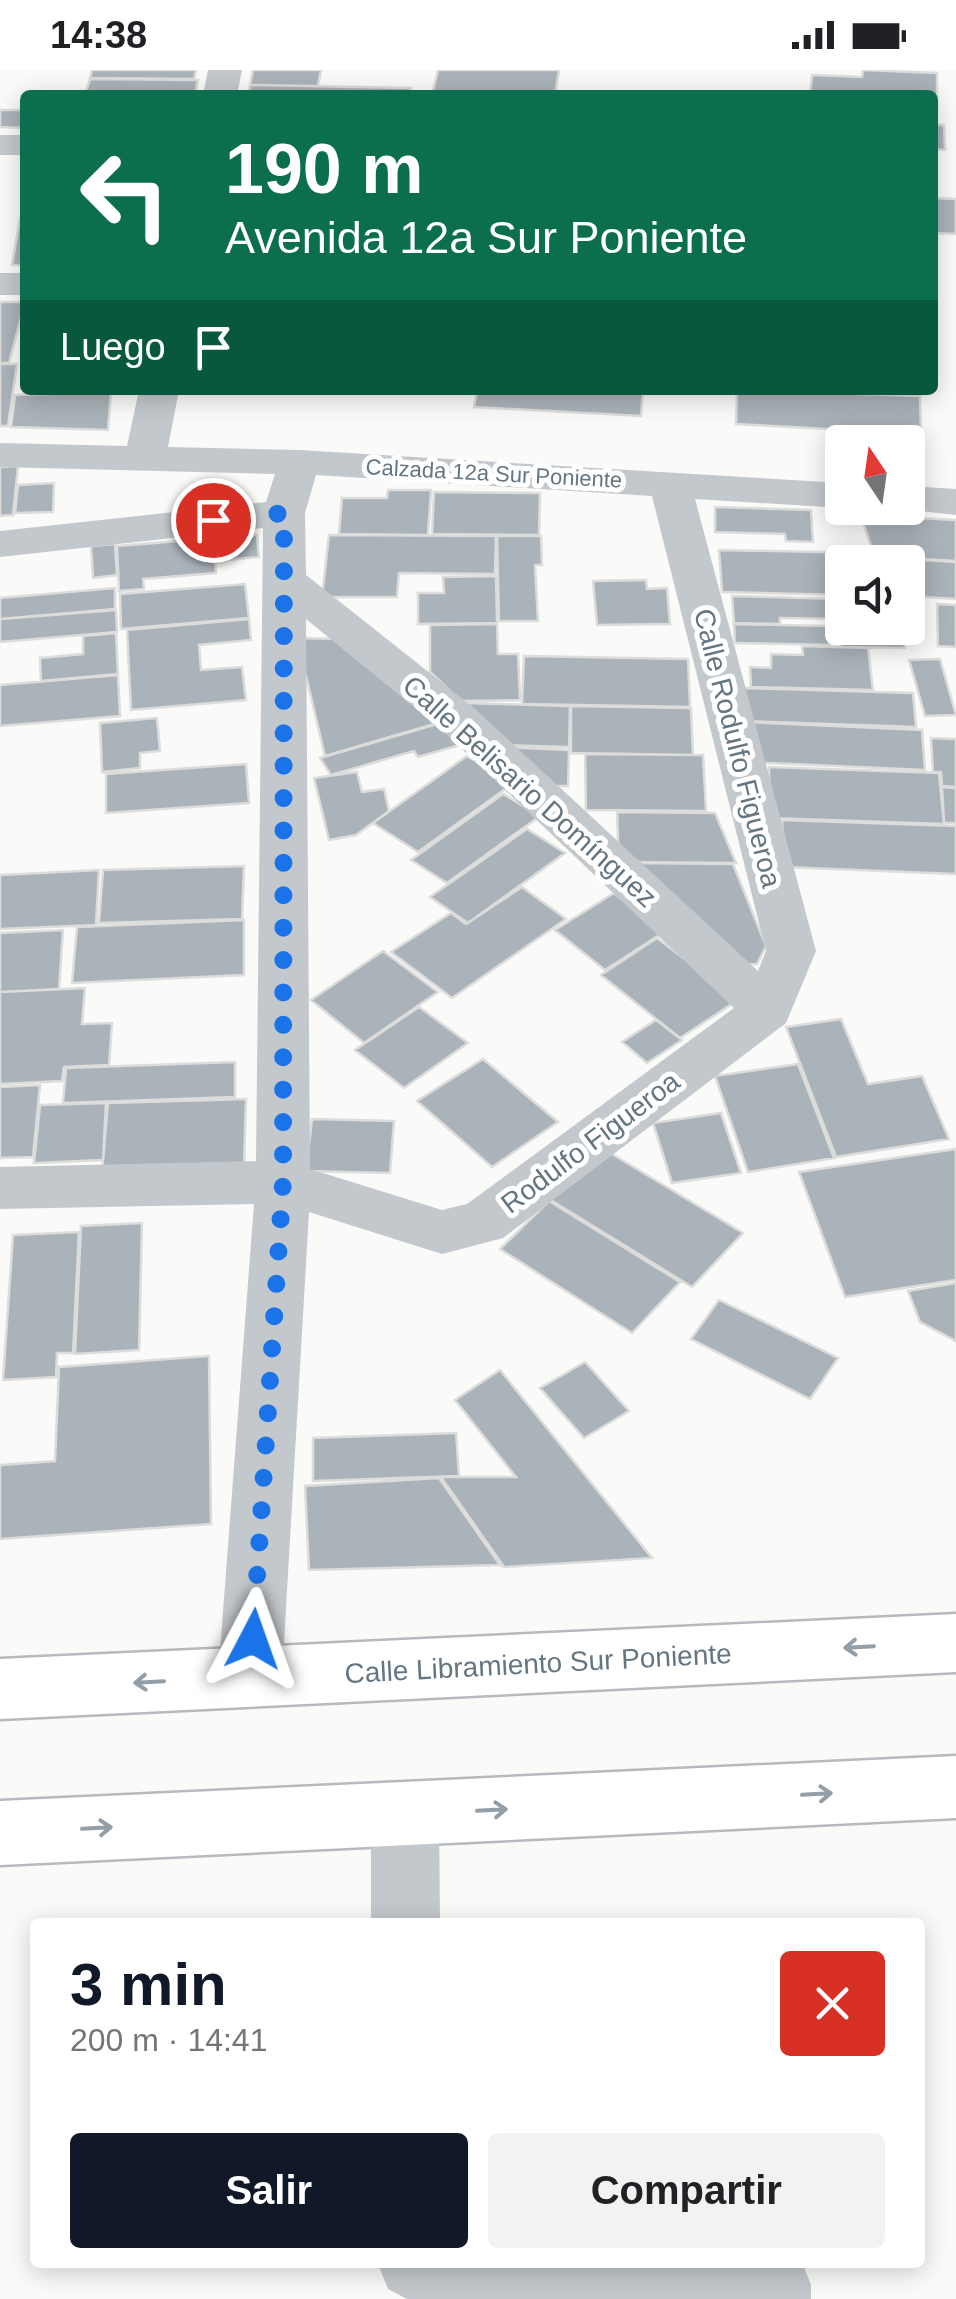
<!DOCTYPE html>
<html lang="es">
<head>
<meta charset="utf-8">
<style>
  :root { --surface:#fff; --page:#f2f2f2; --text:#202124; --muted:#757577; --accent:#111827 }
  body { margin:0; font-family:Helvetica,sans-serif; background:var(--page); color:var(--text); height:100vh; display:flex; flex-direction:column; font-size:38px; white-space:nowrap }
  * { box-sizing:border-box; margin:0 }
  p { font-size:32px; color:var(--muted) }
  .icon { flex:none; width:55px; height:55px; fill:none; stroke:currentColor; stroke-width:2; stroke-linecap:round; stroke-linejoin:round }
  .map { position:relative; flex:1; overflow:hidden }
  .side { position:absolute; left:30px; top:1848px; width:895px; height:350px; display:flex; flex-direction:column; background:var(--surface); border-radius:10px; box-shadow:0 5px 25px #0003 }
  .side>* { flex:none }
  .top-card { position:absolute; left:20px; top:20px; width:918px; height:305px; border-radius:10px; box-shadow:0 5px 25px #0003; background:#0b6e4f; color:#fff; overflow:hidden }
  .needle { width:65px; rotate:347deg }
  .fabs { position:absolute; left:825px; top:355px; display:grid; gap:20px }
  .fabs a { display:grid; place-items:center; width:100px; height:100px; border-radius:10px; background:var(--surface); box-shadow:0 5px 25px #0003; font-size:50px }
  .pin { position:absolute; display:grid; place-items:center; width:85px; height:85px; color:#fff; margin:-42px; border:5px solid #fff; border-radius:50%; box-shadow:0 2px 10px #0007 }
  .me { position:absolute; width:110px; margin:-55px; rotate:4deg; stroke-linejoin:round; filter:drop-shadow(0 0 8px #0008) }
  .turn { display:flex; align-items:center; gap:35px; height:210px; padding:0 40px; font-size:45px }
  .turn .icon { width:130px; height:130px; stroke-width:2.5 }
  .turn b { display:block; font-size:70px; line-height:85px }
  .then { display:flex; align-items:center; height:95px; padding:0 40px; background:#0003; gap:20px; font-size:38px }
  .round { display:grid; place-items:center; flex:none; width:105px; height:105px; border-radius:10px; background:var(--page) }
  .overview { display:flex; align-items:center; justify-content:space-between; height:170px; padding:0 40px }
  h1 { font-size:60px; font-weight:700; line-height:75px; color:var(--accent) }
  .action { display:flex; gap:20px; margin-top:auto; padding:20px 40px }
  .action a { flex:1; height:115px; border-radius:10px; background:var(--accent); color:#fff; font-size:40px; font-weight:700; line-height:115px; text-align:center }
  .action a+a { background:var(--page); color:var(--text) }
  .status { display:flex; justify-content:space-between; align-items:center; height:70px; padding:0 50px; background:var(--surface); direction:ltr }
  .status svg { height:28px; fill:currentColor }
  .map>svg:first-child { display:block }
  .building { fill:#aab3b9; stroke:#dcdcda; stroke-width:2.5 }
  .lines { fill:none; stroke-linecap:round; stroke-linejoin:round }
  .major-casing { stroke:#b5babe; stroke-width:5 }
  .minor { fill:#c3c8cc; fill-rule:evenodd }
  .major { fill:#fff; fill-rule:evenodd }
  .oneway { stroke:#939fa8 }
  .route { stroke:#1a73e8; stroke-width:18; stroke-dasharray:0 32.4 }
  .labels { text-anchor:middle; stroke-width:10; stroke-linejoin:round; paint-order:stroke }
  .far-street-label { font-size:22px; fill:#657683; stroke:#fff }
  .street-label { font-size:28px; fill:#657683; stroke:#fff }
</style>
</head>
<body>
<div class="status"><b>14:38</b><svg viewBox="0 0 49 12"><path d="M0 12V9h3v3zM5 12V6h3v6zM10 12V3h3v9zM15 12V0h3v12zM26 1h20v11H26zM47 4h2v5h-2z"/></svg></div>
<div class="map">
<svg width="956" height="2229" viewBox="0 0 956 2229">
  <rect width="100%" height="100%" fill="#fafaf8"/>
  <path class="building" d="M92 0H196L194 9 90 8Z
    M253 0H321L318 16 250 15Z
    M438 0H559L555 25H432Z
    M863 0 937 3V43H932V25H810L812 5 862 7Z
    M90 9 198 10 195 25H85Z
    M250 15 411 18 410 25H248Z
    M0 40H25V58L0 57Z
    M932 54 944 55 945 80 932 79Z
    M932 128 956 129V164L932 163Z
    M25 147V195H12L20 148Z
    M0 232H25L9 293H0Z
    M0 294H17L8 356H0Z
    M477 320H643L641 346 474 337Z
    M737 320 920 326 921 364 736 354Z
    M111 322 108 360 11 357 15 325Z
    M18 396 13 445 0 446V397Z
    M54 413 53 442 15 443 18 415Z
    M388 420H431L428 465 339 464 342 428H387Z
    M434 422 540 423 539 465 432 464Z
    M715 437 811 440 813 472 786 471 785 464 715 462Z
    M861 445 956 450V491L874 486Z
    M257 465 259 487 215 491 216 503 143 509 144 519 119 521 117 476Z
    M329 465 496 466 495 504 399 503 397 527H322Z
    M497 466H541L542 495H535L538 551H499Z
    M115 474 117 505 93 508 91 476Z
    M719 480 872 483 873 492H842V525L722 522Z
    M876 487 956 492V529L908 526V492H878Z
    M496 506 497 553 418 554V523H444L443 507Z
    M646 510 647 519 667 518 670 554 597 555 593 511Z
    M245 514 249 548 121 559 120 524Z
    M115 518V539L0 549V528Z
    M732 526 842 529V549L780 548V554L734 553Z
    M937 534 956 535V577L938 576Z
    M116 540 117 562 0 572V549Z
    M249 549 251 570 199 575 201 600 242 597 246 630 131 640 127 560Z
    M497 554 498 584H518L520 630 461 631 430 602V555Z
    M734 554 828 556 829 575 735 573Z
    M839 556 902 558 905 578 841 577Z
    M116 563 118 604 41 611 40 588 83 584V566Z
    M297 568 343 569 441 652 325 686Z
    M802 576 868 578 873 620 751 617 750 597 771 598V584L803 585Z
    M524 586 688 589 690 637 522 634Z
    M940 589 956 645 925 646 909 590Z
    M118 605 120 646 0 656V615Z
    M743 618 913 623 916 657 744 651Z
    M465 633 570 636 569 677 502 675Z
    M571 636 691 638 693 685 571 683Z
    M157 648 160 681 140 683V698L102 702 100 653Z
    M444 652 460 675 418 687 414 681 331 705 320 688Z
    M748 652 922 660 925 700 748 692Z
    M931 668 956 669V717L942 716 941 702H933Z
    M505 677 569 680 568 716H543Z
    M585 684 703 685 706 741 586 740Z
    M467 686 512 714 418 782 373 753Z
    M246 694 249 733 106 743V704Z
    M769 697 939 703 944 754 770 748Z
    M357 702 362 722 384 719 389 741 356 765 329 770 314 708Z
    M942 717 956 718V753H944Z
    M503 724 540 746 447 813 411 790Z
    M617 742 715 743 736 793 619 792Z
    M782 750 956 756V804L784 797Z
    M527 759 565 783 468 853 430 827Z
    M631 793 733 794 766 876 757 894 734 895Z
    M244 796 242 849 99 853 103 800Z
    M99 800 96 855 0 859V805Z
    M522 817 566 849 452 928 391 882 451 843 466 854Z
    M614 823 664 862 605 900 555 860Z
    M244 850V905L72 913 77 857Z
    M63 860 59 919 0 922V863Z
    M657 868 738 930 680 968 601 905Z
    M383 881 438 922 364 973 311 930Z
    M85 918 82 954 112 953 109 995 64 997 62 1011 0 1014V922Z
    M419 937 468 973 404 1018 355 980Z
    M841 949 868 1014 922 1006 949 1069 836 1087 786 957Z
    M656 950 682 970 647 993 622 972Z
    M483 989 558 1052 492 1097 417 1031Z
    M235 992V1027L63 1033 66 998Z
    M798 994 834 1088 748 1102 715 1006Z
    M40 1015 33 1087 0 1088V1017Z
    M246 1029 244 1098 102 1103 108 1033Z
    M106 1033 103 1090 34 1093 40 1035Z
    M721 1043 741 1103 672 1113 653 1053Z
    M312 1049 394 1051 390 1103 306 1101Z
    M956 1079V1210L845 1227 799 1102Z
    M607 1081 743 1163 692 1217 541 1124Z
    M549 1131 680 1212 632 1263 500 1179Z
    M142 1153 139 1280 75 1284 81 1156Z
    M79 1162 73 1283H57L56 1307 3 1310 13 1165Z
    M956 1213V1271L920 1252 908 1221Z
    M719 1230 838 1288 810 1329 691 1269Z
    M209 1286 211 1454 0 1469V1395L55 1391 59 1297Z
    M585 1292 629 1341 584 1368 540 1318Z
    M500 1300 652 1488 504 1497 441 1407H516L455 1330Z
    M456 1363 459 1406 313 1411V1368Z
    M439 1408 500 1495 309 1500 305 1416Z"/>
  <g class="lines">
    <g class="major-casing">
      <path id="major" d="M956 1544V1602L0 1649V1589Z
        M956 1686V1748L0 1795V1731Z"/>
    </g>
    <path class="minor" d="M208 0H242L237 25H203Z
      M0 65H25V85H0Z
      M0 203H25V225H0Z
      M139 320H179L168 377 299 380 842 413V438L695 429 816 881 786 953 503 1168 442 1184 309 1142 282 1607 273 1628 250 1636 227 1628 218 1607 254 1134 0 1139V1097L256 1091 263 458 0 487V461L266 432 275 404 0 397V373L127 376ZM316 405 652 426 766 881 758 901 474 638 306 505 305 443ZM306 549 442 660 734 938 467 1134 442 1140 310 1099Z
      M908 416 956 419V445L893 438H908Z
      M405 1712 429 1721 439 1744 440 1852H371V1744L381 1721Z
      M377 2192H802L811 2215V2229H407L388 2219Z"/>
    <use href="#major" class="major"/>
  </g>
  <defs><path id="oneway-shaft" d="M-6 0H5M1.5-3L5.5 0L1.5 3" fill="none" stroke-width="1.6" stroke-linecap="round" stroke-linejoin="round" transform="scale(2.5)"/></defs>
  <g class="oneway">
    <use href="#oneway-shaft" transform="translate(859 1577) rotate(177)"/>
    <use href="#oneway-shaft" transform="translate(149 1612) rotate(177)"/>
    <use href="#oneway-shaft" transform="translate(817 1724) rotate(-3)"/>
    <use href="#oneway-shaft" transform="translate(492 1740) rotate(-3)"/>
    <use href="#oneway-shaft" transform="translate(97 1758) rotate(-3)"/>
  </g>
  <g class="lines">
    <path class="route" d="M213 450 284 443 283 1112 253 1569"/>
  </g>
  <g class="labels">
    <g class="far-street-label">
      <text transform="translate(494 403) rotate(3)" y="8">Calzada 12a Sur Poniente</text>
    </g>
    <g class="street-label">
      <text transform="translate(738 678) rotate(76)" y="10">Calle Rodulfo Figueroa</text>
      <text transform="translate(530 721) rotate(42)" y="10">Calle Belisario Domínguez</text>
      <text transform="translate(590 1072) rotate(-37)" y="10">Rodulfo Figueroa</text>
      <text transform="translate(538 1593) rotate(-3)" y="10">Calle Libramiento Sur Poniente</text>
    </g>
  </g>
</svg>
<div class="fabs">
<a><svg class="needle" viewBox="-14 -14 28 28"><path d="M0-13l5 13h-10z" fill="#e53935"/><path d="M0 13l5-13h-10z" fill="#757577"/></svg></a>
<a><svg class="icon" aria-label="sound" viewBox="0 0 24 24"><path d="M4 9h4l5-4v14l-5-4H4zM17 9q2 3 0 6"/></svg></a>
</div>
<div class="pin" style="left:213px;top:450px;background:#d93025"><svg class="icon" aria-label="arrive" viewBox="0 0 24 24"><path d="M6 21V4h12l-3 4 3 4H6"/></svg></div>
<svg class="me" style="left:253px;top:1569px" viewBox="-20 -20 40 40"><path d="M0-17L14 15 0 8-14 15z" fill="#1a73e8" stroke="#fff" stroke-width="4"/></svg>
<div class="top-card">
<div class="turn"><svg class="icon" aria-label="left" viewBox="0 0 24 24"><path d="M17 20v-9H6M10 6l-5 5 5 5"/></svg><div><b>190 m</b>Avenida 12a Sur Poniente</div></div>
<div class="then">Luego<svg class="icon" aria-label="arrive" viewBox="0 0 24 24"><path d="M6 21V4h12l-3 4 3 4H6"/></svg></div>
</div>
<section class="side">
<div class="overview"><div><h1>3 min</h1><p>200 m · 14:41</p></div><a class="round" style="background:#d93025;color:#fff"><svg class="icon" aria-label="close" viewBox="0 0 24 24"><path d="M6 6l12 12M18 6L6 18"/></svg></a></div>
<div class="action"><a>Salir</a><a>Compartir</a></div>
</section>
</div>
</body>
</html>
